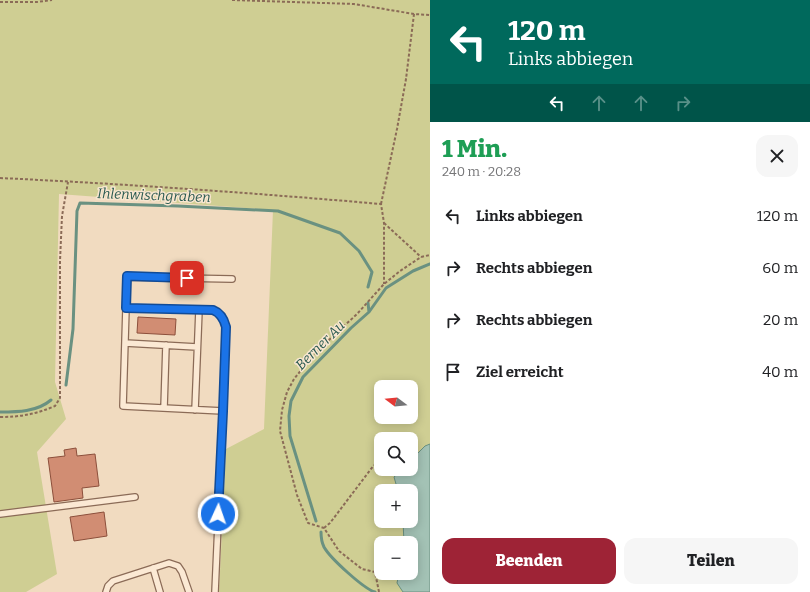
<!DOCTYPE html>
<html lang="de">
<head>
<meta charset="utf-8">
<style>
  :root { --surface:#fff; --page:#f6f6f6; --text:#202124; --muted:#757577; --accent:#9e2336 }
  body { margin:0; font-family:Bitter,serif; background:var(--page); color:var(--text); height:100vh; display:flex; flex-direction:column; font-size:15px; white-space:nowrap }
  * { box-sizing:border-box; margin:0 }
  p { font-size:13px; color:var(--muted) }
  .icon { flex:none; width:22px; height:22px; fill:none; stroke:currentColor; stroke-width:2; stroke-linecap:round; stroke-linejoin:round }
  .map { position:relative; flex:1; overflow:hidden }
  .sheet { display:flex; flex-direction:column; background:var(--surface); width:380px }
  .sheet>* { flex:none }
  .banner { background:#00695c; color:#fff; overflow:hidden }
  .needle { width:26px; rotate:286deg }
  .tools { position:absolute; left:374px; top:380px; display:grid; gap:8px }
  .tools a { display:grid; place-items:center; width:44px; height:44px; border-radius:8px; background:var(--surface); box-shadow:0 2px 10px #0003; font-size:20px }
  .pin { position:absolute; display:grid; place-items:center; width:34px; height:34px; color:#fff; margin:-17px; border-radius:8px; box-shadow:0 2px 6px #0006 }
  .me { position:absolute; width:44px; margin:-22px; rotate:3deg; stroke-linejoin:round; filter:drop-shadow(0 0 3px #0008) }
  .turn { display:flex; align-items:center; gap:14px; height:84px; padding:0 12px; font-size:18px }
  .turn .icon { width:52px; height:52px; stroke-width:2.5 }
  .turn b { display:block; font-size:28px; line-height:34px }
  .lanes { display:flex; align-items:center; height:38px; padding:0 12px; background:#0003; justify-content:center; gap:20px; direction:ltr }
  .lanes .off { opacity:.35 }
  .round { display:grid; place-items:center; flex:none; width:42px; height:42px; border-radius:12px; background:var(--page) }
  .overview { display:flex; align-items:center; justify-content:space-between; height:68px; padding:0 12px }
  h1 { font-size:24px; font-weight:800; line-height:30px; color:#1e9e55 }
  .cta { display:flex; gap:8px; margin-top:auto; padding:8px 12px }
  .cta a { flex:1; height:46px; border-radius:12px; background:var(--accent); color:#fff; font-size:16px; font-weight:800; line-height:46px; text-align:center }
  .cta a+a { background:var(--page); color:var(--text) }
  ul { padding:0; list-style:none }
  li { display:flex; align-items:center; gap:12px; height:52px; padding:0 12px }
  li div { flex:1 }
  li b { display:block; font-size:15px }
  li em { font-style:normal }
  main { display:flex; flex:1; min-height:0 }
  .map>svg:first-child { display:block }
  .green { fill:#cfce93; fill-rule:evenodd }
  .water { fill:#a3c2b5; stroke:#6a9181 }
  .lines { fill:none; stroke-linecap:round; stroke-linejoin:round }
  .stream { stroke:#6a9181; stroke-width:3 }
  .building { fill:#d18d73; stroke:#8c4f3b }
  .lane-casing { stroke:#8b6b57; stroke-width:8 }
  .path { stroke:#8b6b57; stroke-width:2; stroke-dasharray:3 2; stroke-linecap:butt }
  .lane { stroke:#fbe9d4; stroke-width:5.5 }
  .route-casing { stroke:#114b97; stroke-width:10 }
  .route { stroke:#1a73e8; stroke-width:7 }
  .labels { text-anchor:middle; stroke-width:3; stroke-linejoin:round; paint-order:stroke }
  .water-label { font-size:14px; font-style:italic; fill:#2a5a50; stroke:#f8e6d0 }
</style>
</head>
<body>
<main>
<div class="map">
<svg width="430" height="592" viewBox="0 0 430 592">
  <rect width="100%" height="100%" fill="#f1dbc0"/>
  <path class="green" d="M0 0H430V592H219L226 449 264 429 273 210 59 194 55 382 66 419 37 452 57 574 26 592H0ZM381 387H411V417H381ZM381 439H411V469H381ZM381 491H411V521H381ZM381 543H411V573H381Z"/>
  <path class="water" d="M430 444V592H403L397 583 399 573H411V543H404L403 521H411V491H398L394 477 403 469H411V460L425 446Z"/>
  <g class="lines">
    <path class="stream" d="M368 303 369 312
      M66 385 73 329 77 211 80 203 178 206 278 211 340 233 359 251 372 272 368 287
      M0 412C17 412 37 412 51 400
      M316 521 290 436 289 416 291 401 303 377 351 328 369 312 386 288 413 271 430 264
      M321 532C321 537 322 543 324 547 330 558 364 589 375 592"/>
  </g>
  <path class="building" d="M138 317 176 319 175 335 137 333Z
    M76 448 77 456 95 454 99 486 82 488 83 498 54 502 48 458 65 456 64 450Z
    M104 512 107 536 74 541 70 517Z"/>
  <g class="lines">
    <g class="lane-casing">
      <path id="lane" d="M126 308 213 310C221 313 224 319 226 327L223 411 123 406Z
        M126 308 127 277 232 279
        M125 343 197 347
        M164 408 166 345
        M195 410 199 310
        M0 514 135 497
        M153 568 160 592
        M106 592 108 586 113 581 169 563 178 566 182 572 189 592
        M215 592 223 411"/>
    </g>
    <path class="path" d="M232 0 354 4 414 14 430 15
      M0 2H37L52 0
      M0 178C127 184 254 193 381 204L384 223V284
      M381 204 397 129 406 79 414 14
      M384 223 421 257
      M0 417C21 417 36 414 55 406L60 398V261L62 216 68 182
      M324 528 330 523 374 465
      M379 592 375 572 362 569 339 551 324 528 308 523 297 495 280 431 282 410 287 392 294 379 310 359 329 340 357 314 384 284 400 271 421 257 430 255"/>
    <use href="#lane" class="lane"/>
  </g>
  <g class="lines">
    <g class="route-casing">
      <path id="route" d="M187 278 127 276 126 308 213 310C221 313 224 319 226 327L223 411 218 514"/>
    </g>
    <use href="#route" class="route"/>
  </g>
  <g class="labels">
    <g class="water-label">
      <text transform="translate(154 195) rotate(2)" y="5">Ihlenwischgraben</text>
      <text transform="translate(320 345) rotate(-45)" y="5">Berner Au</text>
    </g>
  </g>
</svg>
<div class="tools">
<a><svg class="needle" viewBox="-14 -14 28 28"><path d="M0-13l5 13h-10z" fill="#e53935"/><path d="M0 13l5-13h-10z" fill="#757577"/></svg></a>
<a><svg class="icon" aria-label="search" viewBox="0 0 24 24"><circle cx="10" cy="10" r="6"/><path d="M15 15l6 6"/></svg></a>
<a>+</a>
<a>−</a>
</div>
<div class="pin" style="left:187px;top:278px;background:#d93025"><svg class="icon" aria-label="arrive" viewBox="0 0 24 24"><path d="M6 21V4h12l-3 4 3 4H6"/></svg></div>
<svg class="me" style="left:218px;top:514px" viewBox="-20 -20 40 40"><circle r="17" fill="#1a73e8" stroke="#fff" stroke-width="3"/><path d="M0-11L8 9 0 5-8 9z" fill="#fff"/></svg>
</div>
<section class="sheet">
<div class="banner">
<div class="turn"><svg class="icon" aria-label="left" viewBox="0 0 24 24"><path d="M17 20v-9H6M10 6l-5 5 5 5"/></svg><div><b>120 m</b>Links abbiegen</div></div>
<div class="lanes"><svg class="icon" aria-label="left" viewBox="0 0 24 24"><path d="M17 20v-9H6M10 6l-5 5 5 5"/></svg><svg class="icon off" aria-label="ahead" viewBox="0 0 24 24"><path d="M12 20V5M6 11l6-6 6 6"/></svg><svg class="icon off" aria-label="ahead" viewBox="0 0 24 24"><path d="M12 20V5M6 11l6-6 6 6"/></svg><svg class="icon off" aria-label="right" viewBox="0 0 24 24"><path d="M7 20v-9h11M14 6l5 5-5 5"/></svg></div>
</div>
<div class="overview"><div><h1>1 Min.</h1><p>240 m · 20:28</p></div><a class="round"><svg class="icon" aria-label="close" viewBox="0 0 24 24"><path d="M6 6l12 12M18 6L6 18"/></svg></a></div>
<ul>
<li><svg class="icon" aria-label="left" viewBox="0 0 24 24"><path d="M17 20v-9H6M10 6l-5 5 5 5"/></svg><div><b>Links abbiegen</b></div><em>120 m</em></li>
<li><svg class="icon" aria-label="right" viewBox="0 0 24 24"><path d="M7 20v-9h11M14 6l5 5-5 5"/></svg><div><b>Rechts abbiegen</b></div><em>60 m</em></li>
<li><svg class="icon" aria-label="right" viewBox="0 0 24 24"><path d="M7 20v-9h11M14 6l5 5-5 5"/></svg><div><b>Rechts abbiegen</b></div><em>20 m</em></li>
<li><svg class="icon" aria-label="arrive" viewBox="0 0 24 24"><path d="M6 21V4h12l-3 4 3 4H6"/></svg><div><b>Ziel erreicht</b></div><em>40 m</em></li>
</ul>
<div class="cta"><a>Beenden</a><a>Teilen</a></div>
</section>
</main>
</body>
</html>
